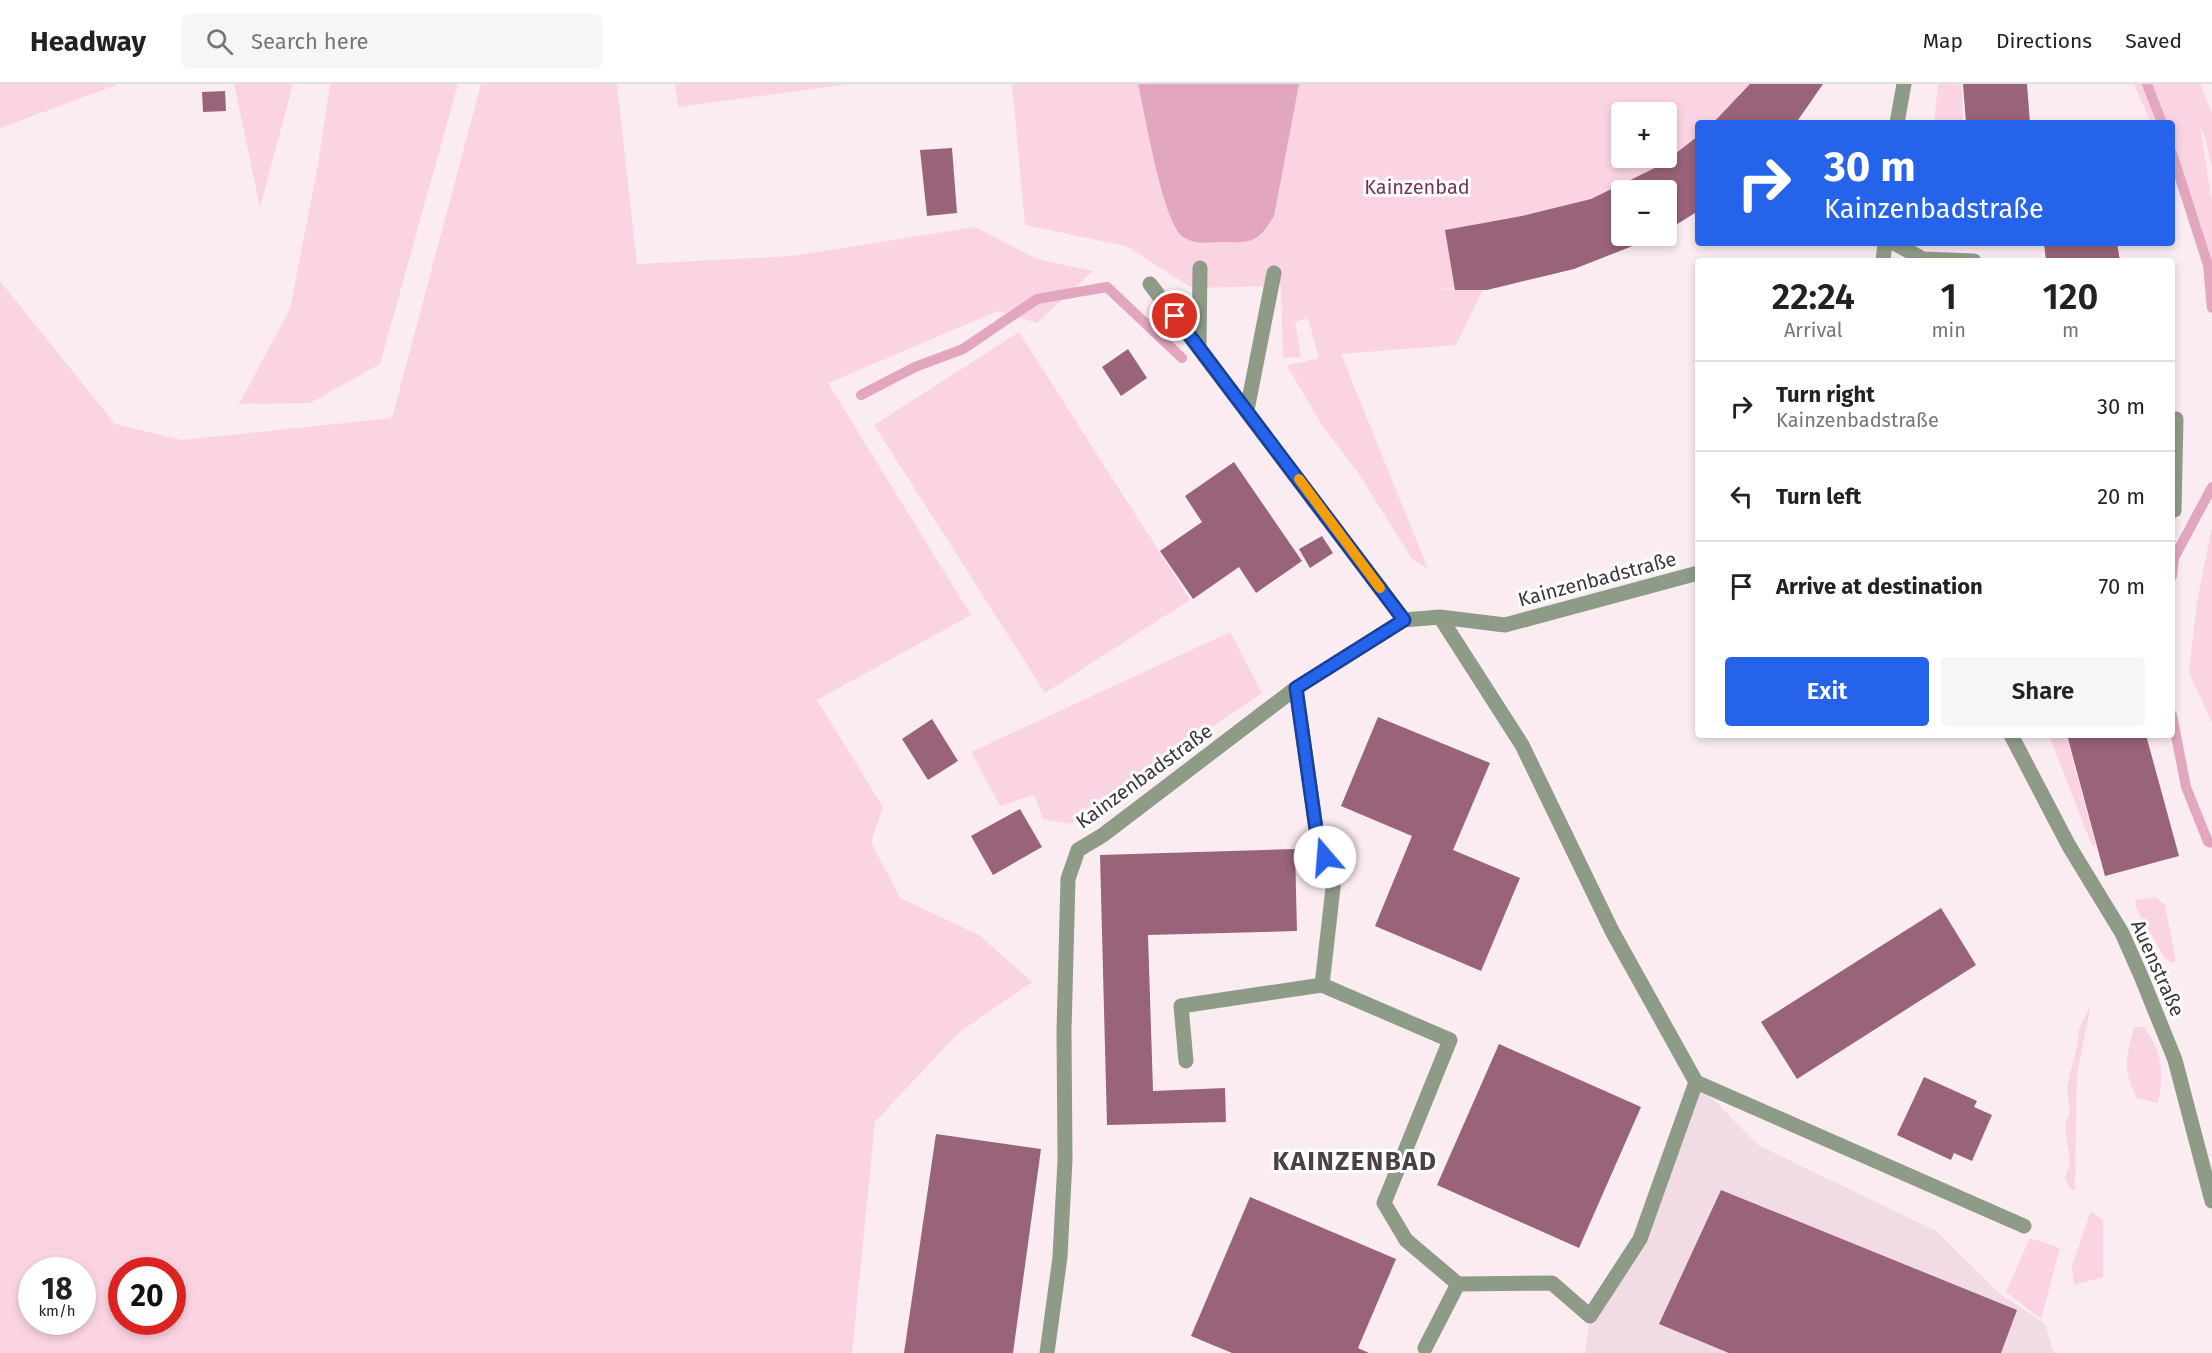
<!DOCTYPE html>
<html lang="en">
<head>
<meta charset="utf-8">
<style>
  :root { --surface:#fff; --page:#f6f6f6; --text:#222; --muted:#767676; --line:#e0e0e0; --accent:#2563eb }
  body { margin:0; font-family:"Fira Sans",sans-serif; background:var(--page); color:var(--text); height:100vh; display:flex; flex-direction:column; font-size:22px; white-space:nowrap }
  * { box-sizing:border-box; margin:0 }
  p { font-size:20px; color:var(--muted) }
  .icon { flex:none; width:33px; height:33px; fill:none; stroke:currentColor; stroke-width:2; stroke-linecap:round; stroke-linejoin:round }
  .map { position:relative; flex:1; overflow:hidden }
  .drawer { position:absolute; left:1695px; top:174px; width:480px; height:480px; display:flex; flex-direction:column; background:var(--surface); border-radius:6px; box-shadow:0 3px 9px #0003 }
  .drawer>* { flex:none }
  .banner { position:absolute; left:1695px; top:36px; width:480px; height:126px; border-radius:6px; box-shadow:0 3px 9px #0003; background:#2563eb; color:#fff; overflow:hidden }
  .fabs { position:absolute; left:1611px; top:18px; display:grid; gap:12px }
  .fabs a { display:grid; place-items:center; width:66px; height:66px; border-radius:6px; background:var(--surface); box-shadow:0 3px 9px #0003; font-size:30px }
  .speed { position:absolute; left:18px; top:1173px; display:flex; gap:12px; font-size:30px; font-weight:700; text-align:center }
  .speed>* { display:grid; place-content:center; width:78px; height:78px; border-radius:50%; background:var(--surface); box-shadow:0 3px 9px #0003; line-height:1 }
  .speed small { font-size:15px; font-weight:400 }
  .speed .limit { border:9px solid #d22; background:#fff; color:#111 }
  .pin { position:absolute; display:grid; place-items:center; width:51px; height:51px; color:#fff; margin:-26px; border:3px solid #fff; border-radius:50%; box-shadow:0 2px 6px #0007 }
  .me { position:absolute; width:66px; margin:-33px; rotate:342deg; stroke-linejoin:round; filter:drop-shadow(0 0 4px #0008) }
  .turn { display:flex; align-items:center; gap:21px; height:126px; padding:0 30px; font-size:27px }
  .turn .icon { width:78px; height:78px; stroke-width:2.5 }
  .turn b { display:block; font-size:42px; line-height:51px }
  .eta { display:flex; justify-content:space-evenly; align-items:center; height:102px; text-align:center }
  .eta b { font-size:36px; font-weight:600; line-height:42px }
  .action { display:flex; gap:12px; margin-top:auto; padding:12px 30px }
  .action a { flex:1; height:69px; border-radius:6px; background:var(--accent); color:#fff; font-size:24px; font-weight:600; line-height:69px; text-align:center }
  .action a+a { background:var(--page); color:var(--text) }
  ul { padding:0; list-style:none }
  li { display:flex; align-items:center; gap:18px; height:90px; padding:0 30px; border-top:2px solid var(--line) }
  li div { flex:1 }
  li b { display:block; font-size:22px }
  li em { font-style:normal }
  header { display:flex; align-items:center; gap:36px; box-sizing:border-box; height:84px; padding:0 30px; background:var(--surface); border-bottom:2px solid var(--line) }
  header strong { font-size:28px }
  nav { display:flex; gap:33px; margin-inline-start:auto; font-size:21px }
  .search { width:420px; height:54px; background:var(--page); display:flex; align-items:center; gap:15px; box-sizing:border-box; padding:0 21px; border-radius:6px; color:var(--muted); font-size:22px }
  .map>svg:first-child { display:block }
  .built { fill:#f1dbe4 }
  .green { fill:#fad4e3; fill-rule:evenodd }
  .water { fill:#e2a6bf }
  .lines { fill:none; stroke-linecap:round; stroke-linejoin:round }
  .stream { stroke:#e2a6bf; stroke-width:10 }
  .building { fill:#99637a }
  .minor { stroke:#8e9c87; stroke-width:15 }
  .route-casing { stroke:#184099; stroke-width:15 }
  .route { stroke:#2563eb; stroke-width:10 }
  .slow { stroke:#f59e0b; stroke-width:10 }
  .labels { text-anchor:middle; stroke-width:6; stroke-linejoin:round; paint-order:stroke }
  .park-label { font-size:20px; fill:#7a3356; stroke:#fefefe }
  .street-label { font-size:20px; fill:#3d3739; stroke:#fefefe }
  .district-label { font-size:26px; font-weight:bold; letter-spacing:1.5px; fill:#4c4045; stroke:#fefefe }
</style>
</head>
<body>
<header>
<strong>Headway</strong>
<div class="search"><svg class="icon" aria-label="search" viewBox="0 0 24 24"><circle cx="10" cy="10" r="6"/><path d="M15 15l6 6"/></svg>Search here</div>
<nav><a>Map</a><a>Directions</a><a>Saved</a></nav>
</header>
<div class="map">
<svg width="2212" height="1269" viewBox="0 0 2212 1269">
  <rect width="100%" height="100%" fill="#fbecf2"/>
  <path class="built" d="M1696 998 1758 1061 1936 1147 1999 1209 2045 1240 2054 1269H1585L1590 1232 1640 1155Z"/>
  <path class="green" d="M0 0H119L0 44Z
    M234 0H293L260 123Z
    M330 0H458L380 280 310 319 239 320 290 225 318 81Z
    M481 0H617L637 180 793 172 975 143 1037 175 1093 187 1037 239 998 227 828 299 971 531 817 616 883 723 871 758 900 814 979 851 1032 898 958 949 875 1038 852 1269H0V197L115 340 182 356 392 334ZM32 1186H82V1238H32ZM122 1186H172V1238H122Z
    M675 0H850L678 23Z
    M1012 0H1822L1793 39H1698V126L1666 106H1622V152H1656L1651 155 1484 203 1434 204 1483 206 1456 261 1341 270 1428 485 1412 475 1357 387 1322 341 1287 282 1319 274 1308 234 1295 238 1301 273 1283 274 1281 202 1192 204 1126 162 1025 141ZM1622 28H1666V74H1622Z
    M1938 0H1962L1963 39H1934Z
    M2134 0H2200L2212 29V87L2205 53 2200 42 2212 118V201L2201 139 2172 88V39H2151Z
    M1019 248 1190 516 1045 609 874 341Z
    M2212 442V639L2189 589 2197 518Z
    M1230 548 1262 609 1069 740 1043 735 1034 711 1000 722 971 668Z
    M2049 651H2066L2096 761 2092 762Z
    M2156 813 2165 821 2176 877 2171 879 2164 873 2135 822 2136 816Z
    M2091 920 2077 990 2075 1106 2070 1105 2065 1093 2070 1079 2065 1041 2070 1028 2067 1003 2079 953 2077 949Z
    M2134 943H2144C2163 970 2164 987 2158 1019L2137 1014C2122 985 2126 974 2134 943Z
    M2091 1127 2103 1136V1193L2074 1201 2072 1182Z
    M2030 1154 2060 1164 2041 1235 2006 1208Z"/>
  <path class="water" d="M1138 0H1299L1274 132C1259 156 1254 159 1226 158 1211 158 1193 162 1181 151 1162 133 1145 30 1138 0Z"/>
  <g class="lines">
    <path class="stream" d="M2147 0 2162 39
      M2172 69 2208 181 2212 224
      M861 311 915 283 963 265 1037 215 1107 203 1182 274
      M2172 492 2174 474 2212 403
      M2172 631 2186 703 2208 758 2212 759"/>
  </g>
  <path class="building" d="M1750 0H1823L1796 39H1713Z
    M1963 0H2027L2030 39H1966Z
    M225 7 226 27 203 28 202 8Z
    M1698 52V127L1695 129 1666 147V106H1622V152H1658L1574 185 1487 206H1455L1445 146 1522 132 1591 115 1661 81Z
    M952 64 957 129 927 132 920 66Z
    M2044 159H2117L2120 177H2046Z
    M1128 265 1147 294 1121 312 1102 283Z
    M1234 378 1302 477 1256 509 1239 483 1193 515 1160 467 1202 438 1185 412Z
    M1322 452 1333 469 1310 484 1299 465Z
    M1378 633 1490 679 1453 766 1520 794 1481 887 1375 842 1412 752 1341 722Z
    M932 635 958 677 928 696 902 655Z
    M2067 651H2146L2179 772 2105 792Z
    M1020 725 1042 763 993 791 971 752Z
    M1295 765 1297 847 1148 851 1153 1007 1225 1004 1226 1038 1107 1041 1100 771Z
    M1941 824 1976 881 1797 995 1761 938Z
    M1499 960 1641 1023 1579 1164 1437 1101Z
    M1924 993 1977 1017 1974 1023 1992 1031 1972 1077 1954 1069 1951 1076 1897 1051Z
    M936 1050 1041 1065 1013 1269H904Z
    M1721 1106 2017 1226 2001 1269H1729L1659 1240Z
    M1250 1113 1396 1175 1358 1264 1369 1269H1232L1191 1252Z"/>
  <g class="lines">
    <path class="minor" d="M1897 39 1904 0
      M1894 159 1923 175 1974 177
      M1883 177 1885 159
      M1150 200 1404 536
      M1199 263 1200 184
      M1247 326 1274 189
      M2172 427 2174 426 2176 335
      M1440 533 1522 661 1612 847 1696 998 2024 1142
      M1296 604 1317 752 1334 795 1322 901 1450 956 1384 1119 1406 1156 1458 1200 1552 1199 1590 1232 1640 1155 1696 998
      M2011 651 2069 762 2122 849 2141 892 2175 976 2212 1117
      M1186 977 1181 922 1322 901
      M1425 1264 1458 1200
      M1047 1269 1060 1173 1065 1076 1064 947 1068 795 1078 766 1103 751 1296 604 1404 536 1440 533 1505 541 1698 489"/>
  </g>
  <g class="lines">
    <g class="route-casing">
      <path id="route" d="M1175 232 1404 536 1296 604 1317 752 1325 773"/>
    </g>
    <use href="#route" class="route"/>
    <path class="slow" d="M1299 395 1380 504"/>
  </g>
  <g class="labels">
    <g class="park-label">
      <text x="1417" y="110">Kainzenbad</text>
    </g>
    <g class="street-label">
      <text transform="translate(1597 495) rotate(-15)" y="7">Kainzenbadstraße</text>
      <text transform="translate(1144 692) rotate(-36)" y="7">Kainzenbadstraße</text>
      <text transform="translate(2158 884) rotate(66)" y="7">Auenstraße</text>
    </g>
    <g class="district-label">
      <text x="1355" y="1086">KAINZENBAD</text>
    </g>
  </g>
</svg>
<div class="fabs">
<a>+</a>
<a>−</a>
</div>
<div class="speed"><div>18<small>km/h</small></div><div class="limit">20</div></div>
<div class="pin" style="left:1175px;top:232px;background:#d93025"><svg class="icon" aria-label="arrive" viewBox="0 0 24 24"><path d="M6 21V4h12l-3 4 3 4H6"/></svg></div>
<svg class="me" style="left:1325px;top:773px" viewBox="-20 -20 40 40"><circle r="19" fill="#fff"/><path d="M0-13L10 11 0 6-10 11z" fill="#2563eb"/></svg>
<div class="banner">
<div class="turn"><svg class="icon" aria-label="right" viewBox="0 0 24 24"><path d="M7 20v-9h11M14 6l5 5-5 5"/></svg><div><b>30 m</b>Kainzenbadstraße</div></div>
</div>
<section class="drawer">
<div class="eta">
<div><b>22:24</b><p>Arrival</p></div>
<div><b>1</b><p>min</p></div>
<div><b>120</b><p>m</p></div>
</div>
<ul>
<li><svg class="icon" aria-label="right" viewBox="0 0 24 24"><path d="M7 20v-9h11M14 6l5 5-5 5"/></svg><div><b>Turn right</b><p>Kainzenbadstraße</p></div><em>30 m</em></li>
<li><svg class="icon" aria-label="left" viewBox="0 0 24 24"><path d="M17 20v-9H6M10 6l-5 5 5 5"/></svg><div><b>Turn left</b></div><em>20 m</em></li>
<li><svg class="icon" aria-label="arrive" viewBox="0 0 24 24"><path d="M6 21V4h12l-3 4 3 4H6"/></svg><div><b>Arrive at destination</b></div><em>70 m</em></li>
</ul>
<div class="action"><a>Exit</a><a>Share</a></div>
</section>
</div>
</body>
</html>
